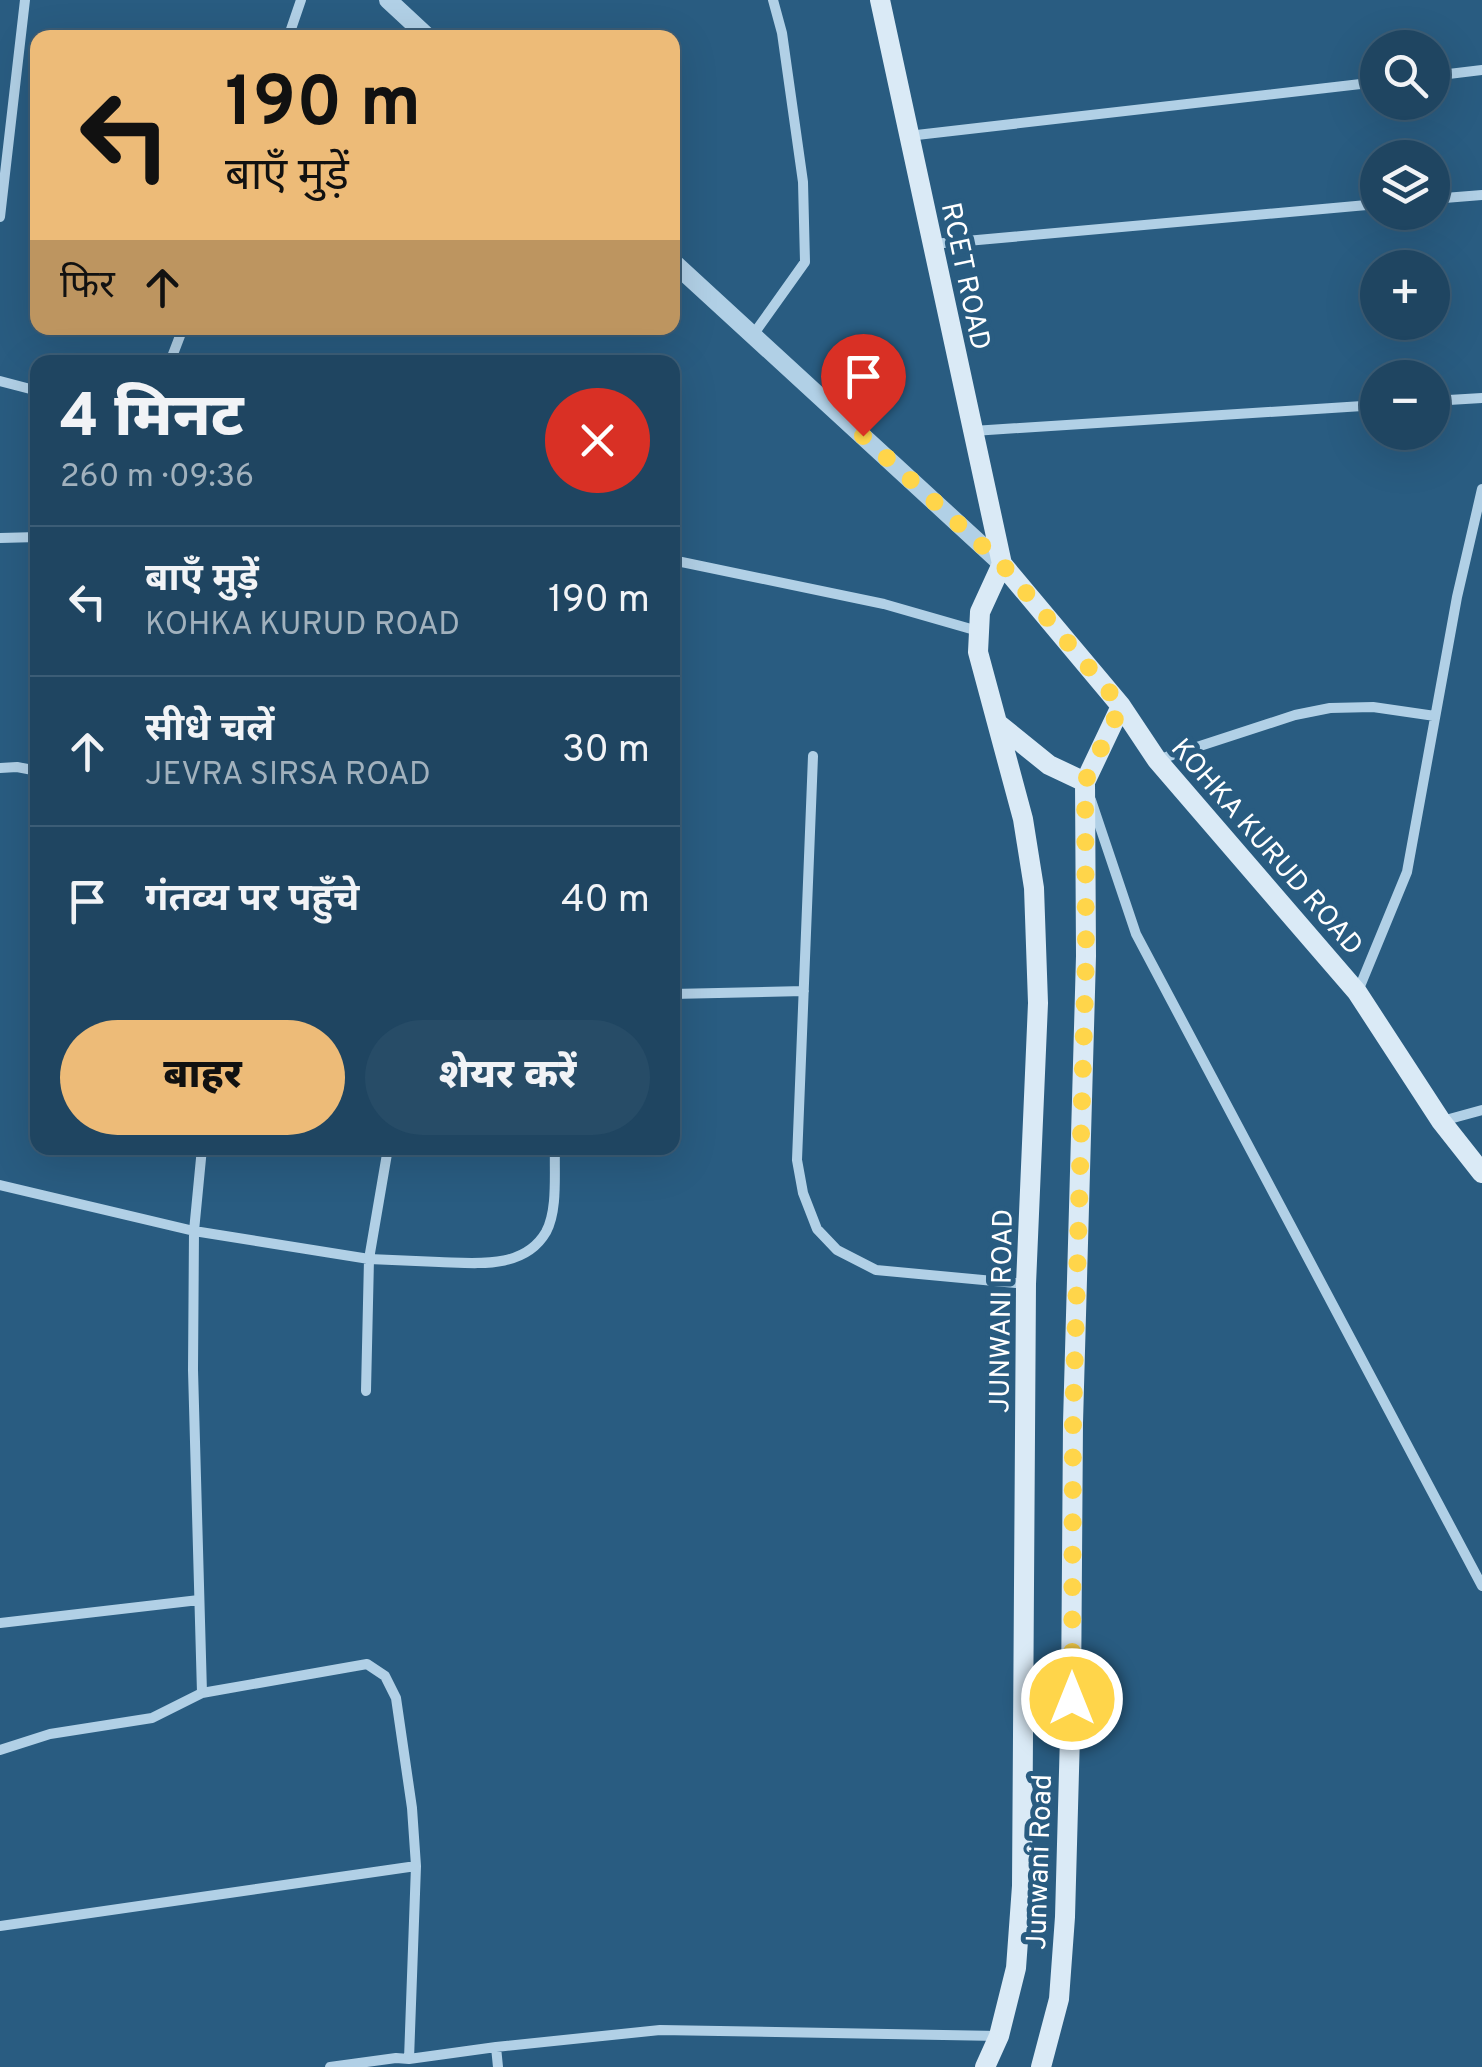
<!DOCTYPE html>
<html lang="hi">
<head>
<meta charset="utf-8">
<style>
  :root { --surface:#1f4561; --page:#274c67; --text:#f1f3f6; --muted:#a1b1bd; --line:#3c5d76; --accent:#edbb78 }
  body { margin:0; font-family:Overpass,"Noto Sans Devanagari",sans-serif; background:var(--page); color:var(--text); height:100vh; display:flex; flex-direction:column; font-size:38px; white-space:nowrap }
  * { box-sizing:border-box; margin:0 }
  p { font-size:32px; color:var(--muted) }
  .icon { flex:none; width:55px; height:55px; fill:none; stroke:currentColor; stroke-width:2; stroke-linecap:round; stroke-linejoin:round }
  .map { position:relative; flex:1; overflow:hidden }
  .drawer { position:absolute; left:30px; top:355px; width:650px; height:800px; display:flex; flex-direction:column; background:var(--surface); border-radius:20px; box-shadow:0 10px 40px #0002,0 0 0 2px var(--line) }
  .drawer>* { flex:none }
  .banner { position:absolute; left:30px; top:30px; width:650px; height:305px; border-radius:20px; box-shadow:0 10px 40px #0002,0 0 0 2px var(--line); background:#edbb78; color:#111; overflow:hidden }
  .fabs { position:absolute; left:1360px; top:30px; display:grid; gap:20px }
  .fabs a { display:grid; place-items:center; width:90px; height:90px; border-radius:50%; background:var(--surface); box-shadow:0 10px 40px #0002,0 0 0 2px var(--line); font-size:50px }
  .pin { position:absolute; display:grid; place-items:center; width:85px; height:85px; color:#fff; margin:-102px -42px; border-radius:50% 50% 50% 0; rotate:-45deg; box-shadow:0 0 10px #0007 }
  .pin .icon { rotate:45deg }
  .me { position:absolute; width:110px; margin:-55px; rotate:0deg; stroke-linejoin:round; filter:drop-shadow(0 0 8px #0008) }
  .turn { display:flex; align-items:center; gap:35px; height:210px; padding:0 30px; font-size:45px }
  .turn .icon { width:130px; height:130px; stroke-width:2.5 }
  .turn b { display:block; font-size:70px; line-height:85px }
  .then { display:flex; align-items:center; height:95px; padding:0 30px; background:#0003; gap:20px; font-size:38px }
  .round { display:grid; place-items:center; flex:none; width:105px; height:105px; border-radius:52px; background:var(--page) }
  .headline { display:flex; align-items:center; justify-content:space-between; height:170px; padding:0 30px }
  h1 { font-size:60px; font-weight:800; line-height:75px }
  .button { display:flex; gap:20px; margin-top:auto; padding:20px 30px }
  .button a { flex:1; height:115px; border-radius:60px; background:var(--accent); color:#111; font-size:40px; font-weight:800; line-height:115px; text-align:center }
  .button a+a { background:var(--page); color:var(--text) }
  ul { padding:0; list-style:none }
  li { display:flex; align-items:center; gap:30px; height:150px; padding:0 30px; border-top:2px solid var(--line) }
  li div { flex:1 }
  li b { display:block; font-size:38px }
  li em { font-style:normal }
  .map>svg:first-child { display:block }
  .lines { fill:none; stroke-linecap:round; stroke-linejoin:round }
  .minor { stroke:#b1d0e6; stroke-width:10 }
  .tertiary { stroke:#b1d0e6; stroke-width:18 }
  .secondary { stroke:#daeaf6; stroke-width:20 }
  .route { stroke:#ffd54a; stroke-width:18; stroke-dasharray:0 32.4 }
  .labels { text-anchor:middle; stroke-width:10; stroke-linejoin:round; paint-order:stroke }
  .street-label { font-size:28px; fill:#fff; stroke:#295c81 }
</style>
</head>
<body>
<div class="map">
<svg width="1482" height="2067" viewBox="0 0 1482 2067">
  <rect width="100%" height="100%" fill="#295c81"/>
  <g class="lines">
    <path class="minor" d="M288 38 301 0
      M1432 76 1482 70
      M908 136 1378 82
      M1432 199 1482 195
      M0 217 25 0
      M933 244 1378 204
      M753 335 805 262 803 182 782 33 773 0
      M170 362 183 328
      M0 381 38 391
      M1432 401 1482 398
      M973 431 1378 405
      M0 538 38 537
      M672 560 884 604 978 631
      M813 756 797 1160 803 1193 817 1229 837 1250 876 1270 1026 1284
      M1157 760 1295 715 1330 708 1373 707 1435 716
      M0 768 17 767 38 771
      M1091 800 1136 934 1482 1586
      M1358 991 1407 872 1457 597 1482 489
      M672 994 804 991
      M1442 1121 1482 1110
      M0 1185 194 1231 202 1148
      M366 1391 369 1259C392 1260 416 1261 439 1262 475 1263 524 1270 546 1232 558 1210 554 1173 555 1148
      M0 1623 199 1600
      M202 1693 193 1370 194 1231 369 1259 388 1148
      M0 1750 50 1734 152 1718 202 1693 367 1664 385 1676 396 1698 412 1808 416 1866 409 2059
      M0 1926 416 1866
      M496 2047 498 2067
      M330 2067 396 2058 409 2059 496 2047 660 2030 999 2036"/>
    <path class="tertiary" d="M388 0 429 38
      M672 261 1002 564"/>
    <path class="secondary" d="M880 0 1002 564 1121 706 1157 760 1357 992 1441 1121 1482 1173
      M997 723 1049 765 1085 782
      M985 2067 999 2036 1016 1968 1022 1886 1026 1284 1038 1003 1034 888 1023 819 978 652 980 612 1002 564
      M1041 2067 1059 1999 1065 1917 1071 1699 1073 1423 1086 956 1085 782 1121 706"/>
  </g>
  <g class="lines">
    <path class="route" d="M863 436 1002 564 1121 706 1085 782 1086 956 1073 1423 1072 1699"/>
  </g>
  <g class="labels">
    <g class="street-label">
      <text transform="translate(967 276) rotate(78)" y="10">RCET ROAD</text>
      <text transform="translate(1268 846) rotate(49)" y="10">KOHKA KURUD ROAD</text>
      <text transform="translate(1000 1311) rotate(-89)" y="10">JUNWANI ROAD</text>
      <text transform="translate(1038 1862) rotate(-88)" y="10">Junwani Road</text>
    </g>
  </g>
</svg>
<div class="fabs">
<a><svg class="icon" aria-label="search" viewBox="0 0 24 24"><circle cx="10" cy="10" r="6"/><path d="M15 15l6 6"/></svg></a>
<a><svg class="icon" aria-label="layers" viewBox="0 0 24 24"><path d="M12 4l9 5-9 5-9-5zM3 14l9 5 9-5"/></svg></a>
<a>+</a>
<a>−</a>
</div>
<div class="pin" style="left:863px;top:436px;background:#d93025"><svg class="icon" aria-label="arrive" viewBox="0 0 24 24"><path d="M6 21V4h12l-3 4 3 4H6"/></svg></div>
<svg class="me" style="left:1072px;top:1699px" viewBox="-20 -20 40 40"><circle r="17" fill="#ffd54a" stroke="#fff" stroke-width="3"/><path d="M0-11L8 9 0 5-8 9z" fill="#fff"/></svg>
<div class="banner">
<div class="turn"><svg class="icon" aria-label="left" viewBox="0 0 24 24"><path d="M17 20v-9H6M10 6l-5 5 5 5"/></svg><div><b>190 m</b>बाएँ मुड़ें</div></div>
<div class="then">फिर<svg class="icon" aria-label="ahead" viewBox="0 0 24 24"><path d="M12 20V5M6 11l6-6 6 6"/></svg></div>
</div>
<section class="drawer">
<div class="headline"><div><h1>4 मिनट</h1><p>260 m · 09:36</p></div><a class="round" style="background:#d93025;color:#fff"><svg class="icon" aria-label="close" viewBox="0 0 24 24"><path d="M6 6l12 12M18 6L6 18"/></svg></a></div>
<ul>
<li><svg class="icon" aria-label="left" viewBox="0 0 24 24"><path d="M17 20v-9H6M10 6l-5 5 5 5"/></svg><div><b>बाएँ मुड़ें</b><p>KOHKA KURUD ROAD</p></div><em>190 m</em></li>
<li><svg class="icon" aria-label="ahead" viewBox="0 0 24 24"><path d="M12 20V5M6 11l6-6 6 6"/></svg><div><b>सीधे चलें</b><p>JEVRA SIRSA ROAD</p></div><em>30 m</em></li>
<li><svg class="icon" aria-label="arrive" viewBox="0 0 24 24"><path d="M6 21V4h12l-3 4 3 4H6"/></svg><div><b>गंतव्य पर पहुँचे</b></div><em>40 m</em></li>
</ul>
<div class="button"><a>बाहर</a><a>शेयर करें</a></div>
</section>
</div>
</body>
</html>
